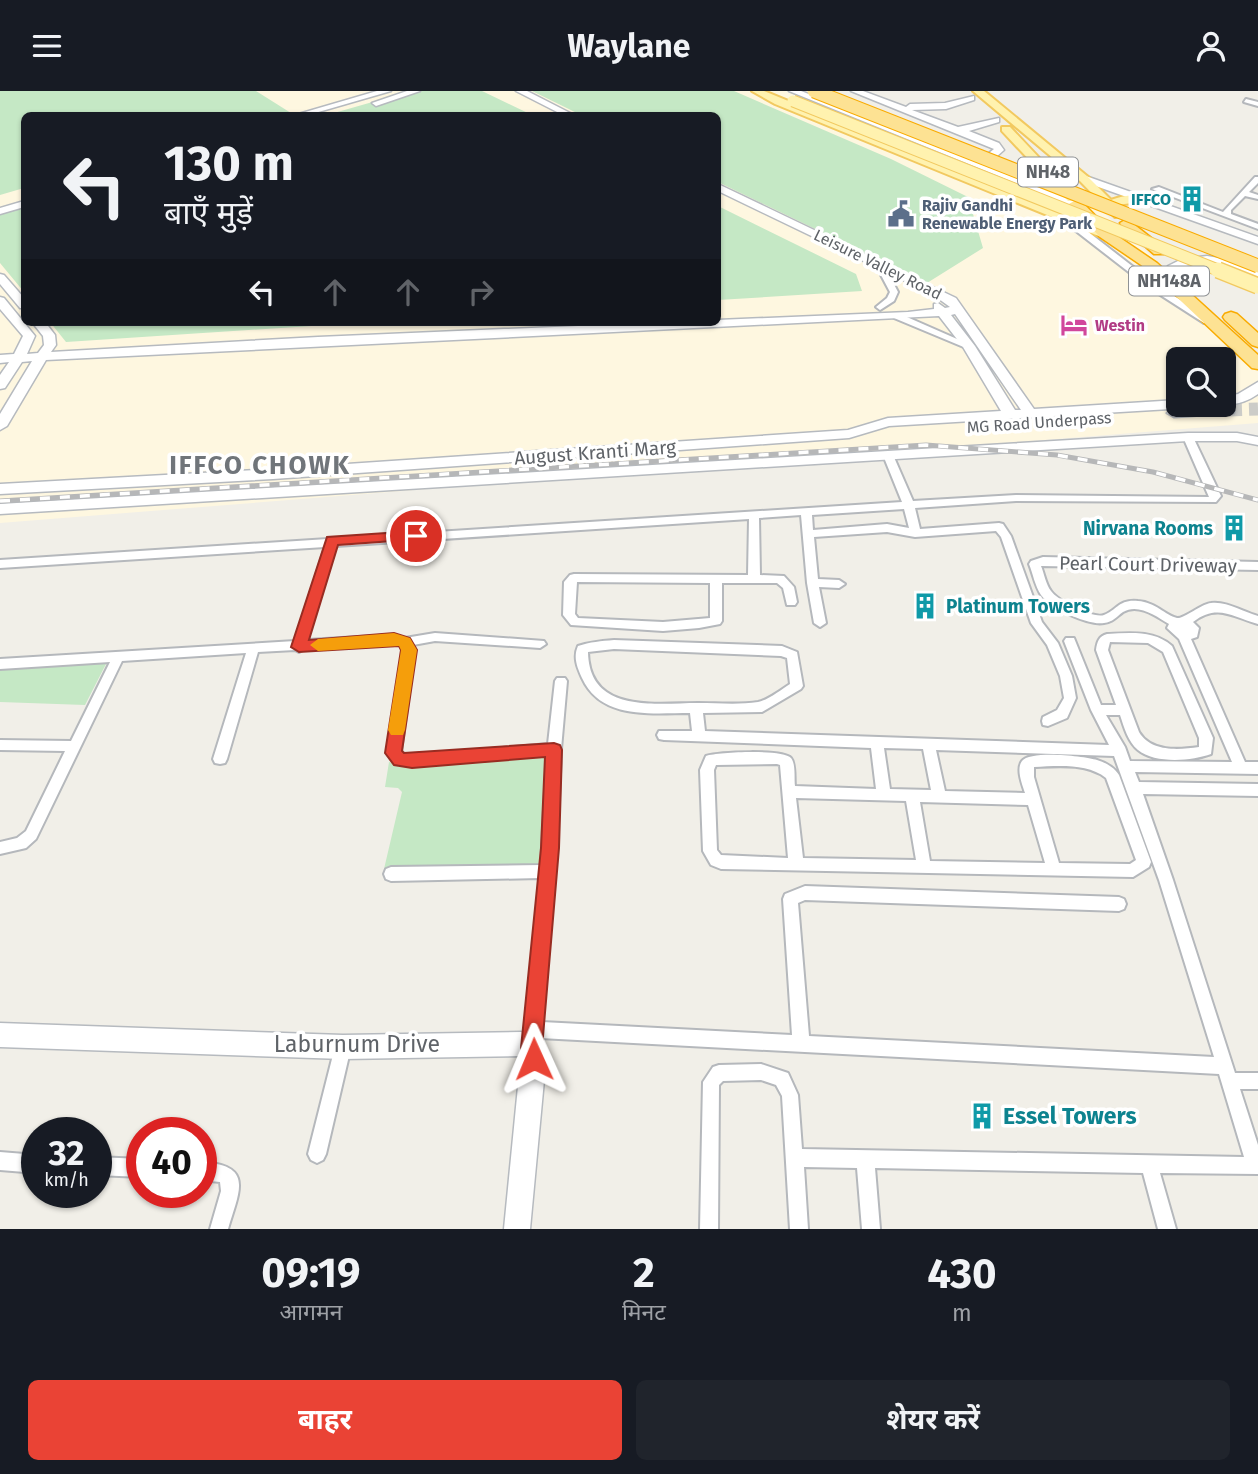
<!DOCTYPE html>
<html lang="hi">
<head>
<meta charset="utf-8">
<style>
  :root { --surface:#171b24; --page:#20242c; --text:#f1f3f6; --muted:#9ea1a6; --accent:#ea4335 }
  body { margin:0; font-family:"Fira Sans","Noto Sans Devanagari",sans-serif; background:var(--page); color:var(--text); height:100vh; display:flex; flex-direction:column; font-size:26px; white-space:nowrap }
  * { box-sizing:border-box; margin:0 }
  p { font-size:23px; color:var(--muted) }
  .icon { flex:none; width:38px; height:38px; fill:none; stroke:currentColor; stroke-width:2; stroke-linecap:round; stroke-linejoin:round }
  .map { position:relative; height:1138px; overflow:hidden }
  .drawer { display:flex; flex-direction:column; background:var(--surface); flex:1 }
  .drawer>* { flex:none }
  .hud { position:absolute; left:21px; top:21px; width:700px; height:214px; border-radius:10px; box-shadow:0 2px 5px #0004; background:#171b24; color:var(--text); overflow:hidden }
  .controls { position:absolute; left:1166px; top:256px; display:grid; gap:14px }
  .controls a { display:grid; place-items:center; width:70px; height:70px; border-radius:10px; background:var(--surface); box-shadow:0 2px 5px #0004; font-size:35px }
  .speed { position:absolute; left:21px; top:1026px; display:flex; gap:14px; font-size:35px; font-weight:700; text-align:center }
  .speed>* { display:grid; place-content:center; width:91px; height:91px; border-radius:50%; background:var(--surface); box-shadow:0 2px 5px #0004; line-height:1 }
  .speed small { font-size:18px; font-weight:400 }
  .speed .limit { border:10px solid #d22; background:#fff; color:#111 }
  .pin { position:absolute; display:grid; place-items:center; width:60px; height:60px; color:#fff; margin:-30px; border:4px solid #fff; border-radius:50%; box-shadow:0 2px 7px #0007 }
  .me { position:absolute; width:77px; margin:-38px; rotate:359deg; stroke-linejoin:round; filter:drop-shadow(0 0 5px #0008) }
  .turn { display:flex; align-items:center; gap:24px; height:147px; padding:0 28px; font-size:32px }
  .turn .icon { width:91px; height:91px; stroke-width:2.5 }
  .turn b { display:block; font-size:49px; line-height:60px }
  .lanes { display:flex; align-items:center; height:66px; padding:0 28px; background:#0003; justify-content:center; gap:35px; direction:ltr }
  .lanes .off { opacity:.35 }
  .eta { display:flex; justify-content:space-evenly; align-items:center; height:119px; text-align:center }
  .eta b { font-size:42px; font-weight:700; line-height:49px }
  .action { display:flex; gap:14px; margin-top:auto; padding:14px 28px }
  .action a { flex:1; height:80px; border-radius:10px; background:var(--accent); color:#fff; font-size:28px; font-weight:700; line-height:80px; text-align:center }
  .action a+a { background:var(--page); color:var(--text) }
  header { display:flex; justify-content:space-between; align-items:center; height:91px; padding:0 28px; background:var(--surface); font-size:32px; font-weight:700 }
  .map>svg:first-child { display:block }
  .commercial { fill:#fef7e0; fill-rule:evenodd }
  .green { fill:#c5e8c5 }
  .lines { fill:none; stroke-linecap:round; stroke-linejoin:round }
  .secondary-tunnel { stroke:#ccccc8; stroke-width:13; stroke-dasharray:13 7; stroke-linecap:butt }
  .street-casing { stroke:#b5b8bc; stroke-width:4 }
  .secondary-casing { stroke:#b6babf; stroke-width:3 }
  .primary-casing { stroke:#f2c960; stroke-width:4 }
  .highway-casing { stroke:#f9ab00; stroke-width:3 }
  .street { fill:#fff; fill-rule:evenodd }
  .secondary { fill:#fff; fill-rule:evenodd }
  .primary { fill:#fff2af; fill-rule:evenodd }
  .highway { fill:#fde293; fill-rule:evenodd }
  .rail-casing { stroke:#b6b7b8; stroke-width:5 }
  .rail { stroke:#fff; stroke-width:3.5; stroke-dasharray:10; stroke-linecap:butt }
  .primary-bridge-far1-casing { stroke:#f2c960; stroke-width:13; stroke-linecap:butt }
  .primary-bridge-casing { stroke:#f2c960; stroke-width:18; stroke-linecap:butt }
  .highway-bridge-casing { stroke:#f9ab00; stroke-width:15; stroke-linecap:butt }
  .primary-bridge-far1 { stroke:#fff2af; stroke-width:11 }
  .primary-bridge { stroke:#fff2af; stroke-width:15 }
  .highway-bridge { stroke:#fde293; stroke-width:13 }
  .route { fill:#ea4335; stroke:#982c22; stroke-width:2 }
  .slow { fill:#f59e0b }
  .labels { text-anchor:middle; stroke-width:7; stroke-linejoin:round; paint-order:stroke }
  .far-culture-label { font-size:16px; font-weight:bold; fill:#0d838f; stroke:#fff; text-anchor:end }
  .far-service-label { font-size:16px; font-weight:bold; fill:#4e5e75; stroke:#fff; text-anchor:start }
  .far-street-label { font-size:16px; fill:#5f6368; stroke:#fff }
  .far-hotel-label { font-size:16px; font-weight:bold; fill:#b23c85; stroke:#fff; text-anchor:start }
  .shield { fill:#fff; stroke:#8f9295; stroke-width:2 }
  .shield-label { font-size:18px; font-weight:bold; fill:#5f6368 }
  .street-label { font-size:19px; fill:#5f6368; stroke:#fff }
  .culture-label { font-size:19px; font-weight:bold; fill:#0d838f; stroke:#fff; text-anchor:end }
  .near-street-label { font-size:23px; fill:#5f6368; stroke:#fff }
  .near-culture-label { font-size:23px; font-weight:bold; fill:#0d838f; stroke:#fff; text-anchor:start }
  .district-label { font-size:26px; font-weight:bold; letter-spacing:2px; fill:#70757a; stroke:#fff }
</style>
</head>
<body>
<header><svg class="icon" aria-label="menu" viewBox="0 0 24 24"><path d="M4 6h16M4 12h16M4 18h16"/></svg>Waylane<svg class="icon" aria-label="person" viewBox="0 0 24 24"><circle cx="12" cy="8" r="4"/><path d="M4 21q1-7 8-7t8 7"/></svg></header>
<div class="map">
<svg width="1258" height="1138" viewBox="0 0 1258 1138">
  <rect width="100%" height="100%" fill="#f1efe8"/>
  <path class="commercial" d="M0 0H828L1079 99 1258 263V332L0 432ZM24 24H718V231H24ZM1178 268H1223V313H1178Z"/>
  <path class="green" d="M0 0H256L291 22 281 24H24V97L0 104Z
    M411 0H482L532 24H327Z
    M532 0H734L891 68 968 106 983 157 927 192 718 91V24H581Z
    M24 113V201L0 172V120Z
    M718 115 856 183 862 200 718 209Z
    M50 231H373L66 251Z
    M107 571 85 614 0 611V577Z
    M549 664 543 776 384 778 402 701 398 697 385 696 389 671 412 676Z"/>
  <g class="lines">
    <path class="secondary-tunnel" d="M1229 319 1258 318"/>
    <g class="street-casing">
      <path id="street" d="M1246 8 1258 11V15L1244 11Z
        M1255 86H1258V92L1249 101 1258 104V108L1245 105 1231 119V123L1258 133V138L1152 98 1159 96 1223 121Z
        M1063 126H1069L1154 192 1210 228V232H1204L1148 196 1063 130Z
        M882 182H888L898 201 894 210 880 219 876 216 887 207 890 201 881 184Z
        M894 223H900L973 255 966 257 894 227Z
        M1188 343 1193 346 1221 405 1216 411 1016 410 915 417 920 438 999 432 1003 433 1011 445 1042 531 1058 552 1072 585 1076 607 1067 627 1048 635 1043 634 1042 630 1043 626 1057 619 1064 607 1060 585 1047 554 1031 532 1001 446 996 440 915 446 887 441 814 446 818 488 839 489 845 493 839 497 819 496 826 532 820 536 814 532 807 492 801 424 759 427 760 484 784 485 794 496 797 511 795 514H787L783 497 777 492H722V530L720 533 699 537 663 540 571 534 563 524 564 491 570 484 574 483 748 484 749 428 336 455 307 549 394 544 405 547 435 542 544 550 546 553 540 557 435 550 413 554 415 559 401 660 404 663 412 665 548 653 555 590 557 587H565L567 590 561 658 557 757 542 931 792 944 783 808 785 803 805 795 1119 806 1124 808 1126 813 1124 818 1119 820 805 809 798 812 809 945 1214 966 1159 789 1114 665 936 659 945 700 1025 702C1022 693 1016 678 1022 670 1030 659 1084 665 1097 669 1106 672 1114 676 1119 684L1151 771 1149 776 1133 786 721 778 711 774 703 760 700 679 706 665C719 661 783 658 791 667 796 673 794 688 795 695L876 698 871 657 664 649 659 648 657 644 659 640H692L690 622C651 622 601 629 582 587 577 576 573 566 578 555 590 551 601 550 614 549L782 555 797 561 803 595 801 598 762 621 703 622 705 640 1109 654 1091 619 1064 550 1066 547H1074L1101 614H1116L1096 559C1097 551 1099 545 1107 543 1130 542 1154 539 1172 555L1213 647 1211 663C1192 670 1155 673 1138 659 1128 651 1124 636 1120 624H1106L1125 656 1130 670 1232 671 1179 548 1167 537 1169 533C1156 525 1138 512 1123 521 1116 526 1113 531 1104 532 1089 535 1050 517 1041 504 1035 495 1033 483 1029 473L1031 470 1043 466 1258 471V479L1041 475C1044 482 1046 494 1051 500 1057 509 1093 528 1104 524 1117 519 1119 508 1138 510 1155 511 1165 524 1177 527 1184 528 1201 513 1211 512 1227 510 1243 521 1258 525V533C1233 526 1217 512 1193 531L1199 537 1197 546 1191 548 1245 671H1258V683L1135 681 1139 691 1258 693V705L1143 703 1173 789 1235 982H1258V998H1240L1258 1054V1083L1160 1082 1176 1138H1158L1143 1082 875 1077 880 1138H862L857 1077 804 1076 808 1138H790L782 1005 776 994 761 989 723 990 719 994 718 1138H700L703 991 713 976 719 974 761 973 788 982 798 1004 802 1058 1244 1066 1219 983 540 947 538 953 532 955 526 953 524 947 540 787 391 790 386 788 384 783 386 778 391 776 541 774 547 664 412 675 395 672 387 662 403 559 401 554 394 552 304 558 299 561 295 559 258 561 227 668 225 672 220 673 215 672 213 668 246 562 122 570 36 748 26 757 0 763V751L17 747 26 740 65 660 0 659V649L71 650 110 571 0 578V568L295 550 325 456 0 477V469L902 411 883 364 888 361 893 364 913 410 1016 404 1209 406 1183 346ZM904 418 909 437 887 433 813 439 812 424ZM577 491 710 492V527L663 531 578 527 575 523ZM1110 551 1148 552 1163 561 1199 647V656C1178 659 1151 661 1139 641L1108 559ZM614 558 781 565 787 567 790 593C781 599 768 609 758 611 739 614 717 612 698 612 656 612 589 623 588 561ZM884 657 923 658 931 699 890 698ZM777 673 780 674 788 767 721 764 717 759 714 679 716 674ZM1034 676C1058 675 1087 672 1106 687L1136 769 1130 773 1059 772 1034 686ZM796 707 906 710 916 769 803 767ZM920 711 1028 714 1045 772 930 770Z
        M343 948 349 950 351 956 326 1063 323 1069 317 1072 311 1069 308 1063 335 956 337 950Z
        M0 1061 37 1064V1082L0 1079Z
        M96 1066 142 1068V1086L96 1084Z
        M201 1071C255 1074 239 1100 228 1138H210L221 1100 220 1091 201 1089Z"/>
    </g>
    <g class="secondary-casing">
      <path id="secondary" d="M377 0H391L308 24H295Z
        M407 0H420L376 15 372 12Z
        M516 0H527L574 24H563Z
        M789 0H801L968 66 989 62 994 58 851 0H863L906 16 910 13 945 12 974 5V9L946 18 912 19 958 36 999 27V31L969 40 999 52 1004 59 995 67 976 70 1081 113 1072 115Z
        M1083 84 1258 146V153L1079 89 1078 87Z
        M718 93 956 207 1034 318 1178 309V313H1194L1187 317 889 335 849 347 273 388 0 403V393L273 378 848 339 888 327 1001 320 963 256 939 225 46 269 7 335 0 339V323L32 270 22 271 5 297 0 298V284L9 271 0 272V264L14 263 23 245 0 218V206L4 207 35 245 27 263 38 262 44 254 43 245 32 231H45L55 244 56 254 51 261 318 246 908 221 934 218V213L938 212 945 217 950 216 932 203 718 100ZM955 223 1021 319H1015L975 255 951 224Z
        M24 110V116L0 123V117Z
        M1207 165 1231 169 1258 179V186C1220 176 1214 167 1174 178L1168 175 1182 168Z
        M0 183 4 184 24 207V217H20L0 193Z
        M1258 291V303C1247 311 1233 315 1220 313H1223V306L1238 303Z
        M1229 315 1234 316V322L1174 326 1167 322 1174 318Z
        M1188 342H1237L1258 346V354L1237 350H1188L0 423V413Z
        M0 932 343 944 521 941 539 949 546 968 530 1138H504L521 965 343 968 0 956Z"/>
    </g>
    <g class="primary-casing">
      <path id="primary" d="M752 0H764L1111 143 1101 146 775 13Z
        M973 0H984L1087 85 1111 109C1122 105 1137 101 1147 108L1141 111 1116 114 1125 124 1115 126 1079 89Z
        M1002 36H1010L1076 106V110H1068L1002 40Z"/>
    </g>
    <g class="highway-casing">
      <path id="highway" d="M1076 109 1081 110 1110 140 1157 172 1258 264V278L1252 277 1147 178 1100 146 1069 113Z
        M1127 128 1164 157 1166 160 1164 163H1154L1122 135 1120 132Z
        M1231 221 1237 223 1258 242V256L1252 254 1225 229 1223 226 1225 223Z"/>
    </g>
    <use href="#street" class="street"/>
    <use href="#secondary" class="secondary"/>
    <use href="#primary" class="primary"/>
    <use href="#highway" class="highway"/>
    <g class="rail-casing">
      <path id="rail" d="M0 410 926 354 1057 364 1153 381 1258 409"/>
    </g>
    <use href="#rail" class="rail"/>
    <g class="primary-bridge-far1-casing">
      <path id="primary-bridge-far1" d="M793 10 1223 181"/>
    </g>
    <g class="primary-bridge-casing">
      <path id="primary-bridge" d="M1218 179 1258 195"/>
    </g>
    <g class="highway-bridge-casing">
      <path id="highway-bridge" d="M814 0 1258 175"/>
    </g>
    <use href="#primary-bridge-far1" class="primary-bridge-far1"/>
    <use href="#primary-bridge" class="primary-bridge"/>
    <use href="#highway-bridge" class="highway-bridge"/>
  </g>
  <path class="route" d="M416 440 423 445 421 448 338 454 309 549 394 542 410 547 417 559 402 660 404 662 554 652 560 654 562 659 559 757 542 957 545 968 542 975 534 978 527 975 521 957 541 757 545 666 412 677 394 674 385 662 401 559 399 555 299 561 291 556 327 446Z"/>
  <path class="slow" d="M394 542 410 547 417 559 405 639 403 644H391L388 639 401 559 399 555 318 560 310 554 318 548Z"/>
  <defs>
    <g id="building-bare" transform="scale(2.1)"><path d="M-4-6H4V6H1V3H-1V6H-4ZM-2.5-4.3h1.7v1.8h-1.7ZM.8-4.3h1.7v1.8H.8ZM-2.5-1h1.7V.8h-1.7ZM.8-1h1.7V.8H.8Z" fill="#0f9aa8" stroke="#fff" stroke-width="2.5" paint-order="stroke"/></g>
    <g id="civic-bare" transform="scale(2.1)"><path d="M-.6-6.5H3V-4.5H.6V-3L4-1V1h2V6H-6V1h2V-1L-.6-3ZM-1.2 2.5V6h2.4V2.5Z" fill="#5c6f8a" stroke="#fff" stroke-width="2.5" paint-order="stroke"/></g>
    <g id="hotel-bare" transform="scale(2.1)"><path d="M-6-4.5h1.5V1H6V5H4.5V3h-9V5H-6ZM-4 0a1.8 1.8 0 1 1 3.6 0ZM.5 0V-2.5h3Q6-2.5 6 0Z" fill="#d1479c" stroke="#fff" stroke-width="2.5" paint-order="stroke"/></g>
  </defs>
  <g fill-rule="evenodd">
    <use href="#building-bare" x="1192" y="108"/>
    <use href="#civic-bare" x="901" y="123"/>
    <use href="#hotel-bare" x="1074" y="234"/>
    <use href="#building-bare" x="1234" y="437"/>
    <use href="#building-bare" x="925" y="515"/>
    <use href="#building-bare" x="982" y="1025"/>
  </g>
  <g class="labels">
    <g class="far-culture-label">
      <text x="1171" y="114">IFFCO</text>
    </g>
    <g class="far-service-label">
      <text x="922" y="120">Rajiv Gandhi<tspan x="922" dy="18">Renewable Energy Park</tspan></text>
    </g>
    <g class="far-street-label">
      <text transform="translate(878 173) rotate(26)" y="6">Leisure Valley Road</text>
      <text transform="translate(1039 331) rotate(-4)" y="6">MG Road Underpass</text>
    </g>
    <g class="far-hotel-label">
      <text x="1095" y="240">Westin</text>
    </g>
    <g class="shield">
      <rect x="1018" y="66.5" width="60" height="29" rx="5"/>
      <rect x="1129" y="175.5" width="80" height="29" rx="5"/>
    </g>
    <g class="shield-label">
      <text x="1048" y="87">NH48</text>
      <text x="1169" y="196">NH148A</text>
    </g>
    <g class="street-label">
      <text transform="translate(595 361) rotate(-4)" y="7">August Kranti Marg</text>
      <text transform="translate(1148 473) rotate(1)" y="7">Pearl Court Driveway</text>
    </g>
    <g class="culture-label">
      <text x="1213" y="444">Nirvana Rooms</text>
      <text x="946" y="522" text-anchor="start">Platinum Towers</text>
    </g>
    <g class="near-street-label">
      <text x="357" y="961">Laburnum Drive</text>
    </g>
    <g class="near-culture-label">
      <text x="1003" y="1033">Essel Towers</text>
    </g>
    <g class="district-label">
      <text x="260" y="383">IFFCO CHOWK</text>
    </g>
  </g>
</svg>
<div class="controls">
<a><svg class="icon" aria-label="search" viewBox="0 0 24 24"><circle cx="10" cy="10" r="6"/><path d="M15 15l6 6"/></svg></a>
</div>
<div class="speed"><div>32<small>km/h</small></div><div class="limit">40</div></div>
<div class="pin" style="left:416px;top:445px;background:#d93025"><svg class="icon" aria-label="arrive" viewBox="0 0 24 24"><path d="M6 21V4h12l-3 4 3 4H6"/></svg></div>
<svg class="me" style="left:534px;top:968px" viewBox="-20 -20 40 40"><path d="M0-17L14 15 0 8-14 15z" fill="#ea4335" stroke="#fff" stroke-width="4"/></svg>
<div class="hud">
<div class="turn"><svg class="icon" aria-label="left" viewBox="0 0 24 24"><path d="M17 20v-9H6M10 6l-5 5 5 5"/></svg><div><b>130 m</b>बाएँ मुड़ें</div></div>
<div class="lanes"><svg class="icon" aria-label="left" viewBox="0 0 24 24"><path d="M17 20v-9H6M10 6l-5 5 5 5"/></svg><svg class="icon off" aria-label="ahead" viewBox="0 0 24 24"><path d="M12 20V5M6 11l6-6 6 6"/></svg><svg class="icon off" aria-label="ahead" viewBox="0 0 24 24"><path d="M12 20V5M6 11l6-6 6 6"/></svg><svg class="icon off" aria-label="right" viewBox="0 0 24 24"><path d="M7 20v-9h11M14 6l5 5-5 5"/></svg></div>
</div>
</div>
<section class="drawer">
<div class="eta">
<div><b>09:19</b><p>आगमन</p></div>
<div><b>2</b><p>मिनट</p></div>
<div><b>430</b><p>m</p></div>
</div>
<div class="action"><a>बाहर</a><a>शेयर करें</a></div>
</section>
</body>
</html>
